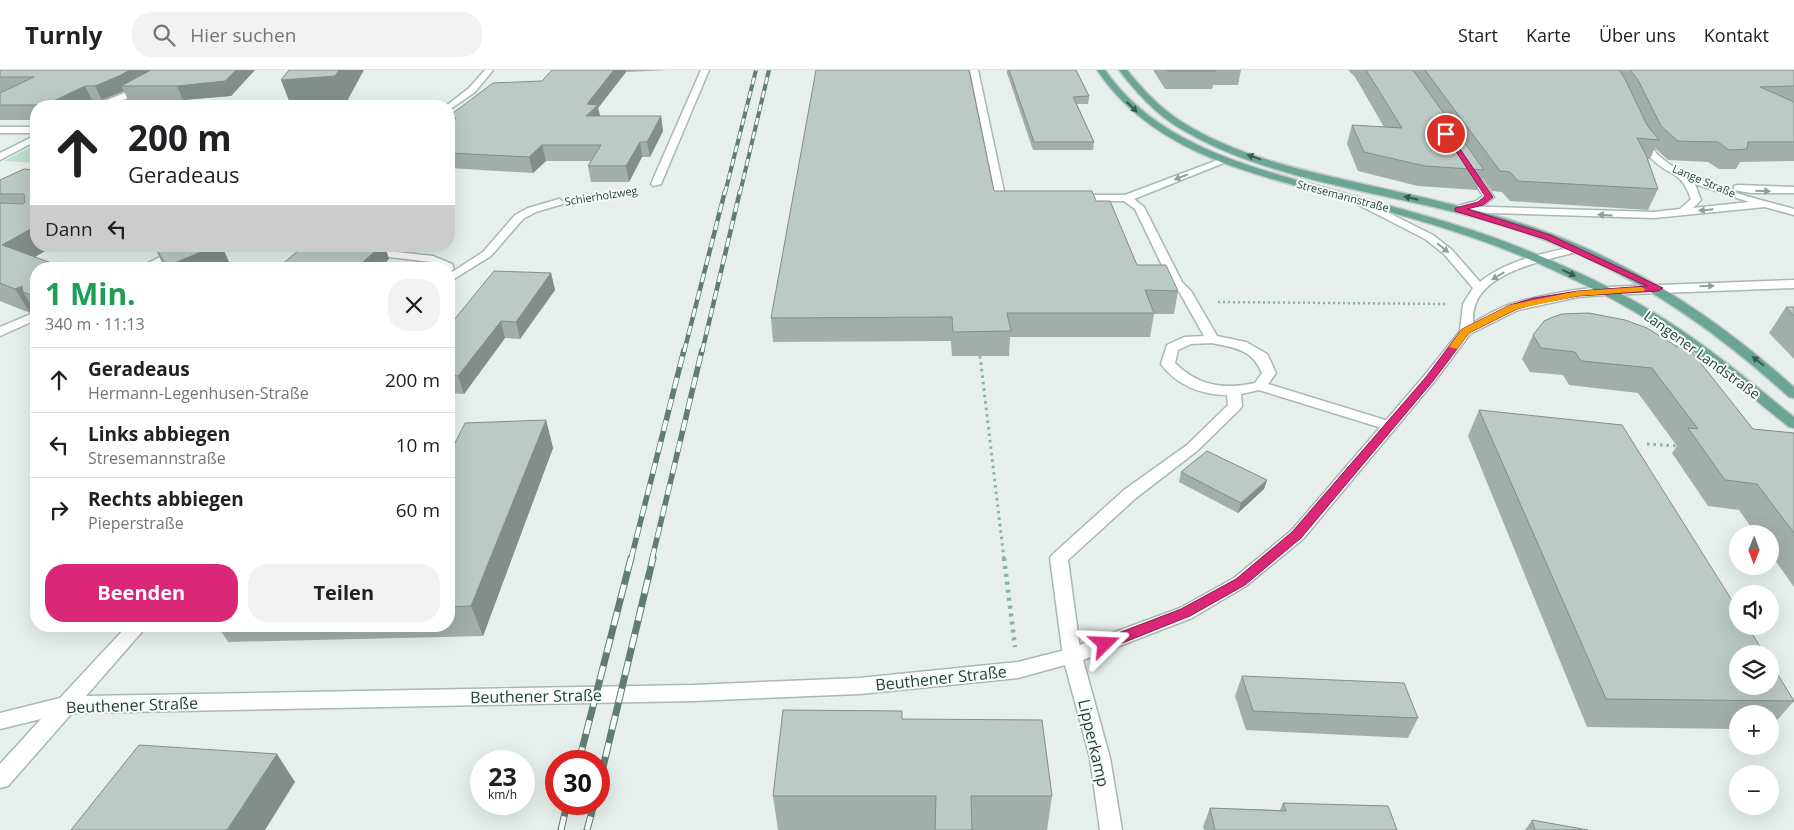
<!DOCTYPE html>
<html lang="de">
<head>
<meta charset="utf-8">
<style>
  :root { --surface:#fff; --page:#f2f2f2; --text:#202124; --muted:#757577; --line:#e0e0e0; --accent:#db2777 }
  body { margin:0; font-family:"Open Sans",sans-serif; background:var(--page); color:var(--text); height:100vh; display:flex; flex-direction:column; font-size:19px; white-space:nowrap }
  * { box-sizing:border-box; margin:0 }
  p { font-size:16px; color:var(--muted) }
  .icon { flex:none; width:28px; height:28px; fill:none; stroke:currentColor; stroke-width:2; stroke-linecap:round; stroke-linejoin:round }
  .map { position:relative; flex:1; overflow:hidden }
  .panel { position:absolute; left:30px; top:192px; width:425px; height:370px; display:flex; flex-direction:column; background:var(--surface); border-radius:20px; box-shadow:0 5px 20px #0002 }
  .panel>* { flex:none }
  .top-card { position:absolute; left:30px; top:30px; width:425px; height:152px; border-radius:20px; box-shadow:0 5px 20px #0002; background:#fff; color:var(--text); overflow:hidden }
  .needle { width:32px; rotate:181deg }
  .buttons { position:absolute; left:1729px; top:455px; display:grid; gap:10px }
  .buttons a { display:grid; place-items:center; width:50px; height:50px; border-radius:50%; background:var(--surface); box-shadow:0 5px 20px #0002; font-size:25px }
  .speed { position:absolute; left:470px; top:680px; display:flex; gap:10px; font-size:25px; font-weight:700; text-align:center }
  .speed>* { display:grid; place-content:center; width:65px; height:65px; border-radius:50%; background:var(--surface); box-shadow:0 5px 20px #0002; line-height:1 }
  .speed small { font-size:12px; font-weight:400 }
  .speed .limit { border:8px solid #d22; background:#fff; color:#111 }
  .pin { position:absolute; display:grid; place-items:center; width:42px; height:42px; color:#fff; margin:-21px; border:2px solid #fff; border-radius:50%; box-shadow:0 1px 5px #0007 }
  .me { position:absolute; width:55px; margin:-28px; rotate:69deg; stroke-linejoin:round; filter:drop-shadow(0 0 4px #0008) }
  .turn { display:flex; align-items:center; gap:18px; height:105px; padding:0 15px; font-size:22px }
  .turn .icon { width:65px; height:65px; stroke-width:2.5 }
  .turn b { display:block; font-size:35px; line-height:42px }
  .then { display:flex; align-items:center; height:48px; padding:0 15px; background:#0003; gap:10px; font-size:19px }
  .round { display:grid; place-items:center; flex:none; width:52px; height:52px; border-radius:20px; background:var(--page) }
  .overview { display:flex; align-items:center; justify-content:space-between; height:85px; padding:0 15px }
  h1 { font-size:30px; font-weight:700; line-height:38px; color:#1e9e55 }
  .button { display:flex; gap:10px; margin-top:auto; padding:10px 15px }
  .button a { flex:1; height:58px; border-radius:20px; background:var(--accent); color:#fff; font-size:20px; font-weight:700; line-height:58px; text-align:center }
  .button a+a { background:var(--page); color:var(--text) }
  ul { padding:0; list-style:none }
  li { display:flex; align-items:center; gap:15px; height:65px; padding:0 15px; border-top:1px solid var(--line) }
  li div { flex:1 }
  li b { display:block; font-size:19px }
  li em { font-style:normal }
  header { display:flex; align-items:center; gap:30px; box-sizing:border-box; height:70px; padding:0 25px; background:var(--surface); border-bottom:1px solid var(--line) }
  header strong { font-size:24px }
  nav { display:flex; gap:28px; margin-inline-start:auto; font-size:18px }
  .search { width:350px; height:45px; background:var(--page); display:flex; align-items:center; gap:12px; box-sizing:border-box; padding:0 18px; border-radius:20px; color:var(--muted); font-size:19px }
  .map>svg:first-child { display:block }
  .green { fill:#bfe0c8 }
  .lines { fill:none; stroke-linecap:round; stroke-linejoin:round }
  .service-casing { stroke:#a8b8b2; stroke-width:3 }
  .minor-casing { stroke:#a8b8b2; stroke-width:3 }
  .tertiary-casing { stroke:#a8b8b2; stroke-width:3 }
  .primary-casing { stroke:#c2cac8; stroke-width:3 }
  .path-far3 { stroke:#86b3a5; stroke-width:2; stroke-dasharray:1 2.5; stroke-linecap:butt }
  .path-far2 { stroke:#86b3a5; stroke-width:2.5; stroke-dasharray:2 3; stroke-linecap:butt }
  .path-far1 { stroke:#86b3a5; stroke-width:3; stroke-dasharray:2.5 4; stroke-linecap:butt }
  .path { stroke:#86b3a5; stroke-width:4.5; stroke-dasharray:3 5; stroke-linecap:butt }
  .service { fill:#fff; fill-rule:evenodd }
  .minor { fill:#fff; fill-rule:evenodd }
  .tertiary { fill:#fff; fill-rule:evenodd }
  .primary { fill:#6aa596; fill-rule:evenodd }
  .rail-far3-casing { stroke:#5f7d75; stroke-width:4 }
  .rail-far2-casing { stroke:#5f7d75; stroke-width:4.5 }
  .rail-far1-casing { stroke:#5f7d75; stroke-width:5.5 }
  .rail-casing { stroke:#5f7d75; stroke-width:7 }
  .rail-far3 { stroke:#f7fbf9; stroke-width:2.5; stroke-dasharray:7; stroke-linecap:butt }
  .rail-far2 { stroke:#f7fbf9; stroke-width:3; stroke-dasharray:9; stroke-linecap:butt }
  .rail-far1 { stroke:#f7fbf9; stroke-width:4; stroke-dasharray:11; stroke-linecap:butt }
  .rail { stroke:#f7fbf9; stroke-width:5; stroke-dasharray:14; stroke-linecap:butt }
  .wall { fill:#a1aea9 }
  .shaded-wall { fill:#838d89 }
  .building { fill:#bbcac4; stroke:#838d89 }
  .oneway { fill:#365b51 }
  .oneway2 { fill:#92a09c }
  .route { fill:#db2777; stroke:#8e194d }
  .slow { fill:#f59e0b }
  .labels { text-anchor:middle; stroke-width:4; stroke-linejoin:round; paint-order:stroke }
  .far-street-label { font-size:11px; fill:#24423a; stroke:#f7fbf9 }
  .street-label { font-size:14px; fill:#24423a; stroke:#f7fbf9 }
  .near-street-label { font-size:16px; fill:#24423a; stroke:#f7fbf9 }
</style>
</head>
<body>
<header>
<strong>Turnly</strong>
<div class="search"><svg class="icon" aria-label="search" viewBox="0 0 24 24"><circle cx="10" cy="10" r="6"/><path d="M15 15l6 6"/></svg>Hier suchen</div>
<nav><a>Start</a><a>Karte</a><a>Über uns</a><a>Kontakt</a></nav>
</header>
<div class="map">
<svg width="1794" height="760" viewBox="0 0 1794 760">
  <rect width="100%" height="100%" fill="#e6efeb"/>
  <path class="green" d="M118 31H267L265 36H109Z
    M36 74V93L4 91Z"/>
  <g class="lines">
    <g class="service-casing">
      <path id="service" d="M970 0H978L1005 126 1018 127V131L1001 132 996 129Z
        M0 57H36V63H0Z
        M1223 88 1231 90 1134 129 1144 137 1182 212 1191 221 1217 266 1246 272 1267 284 1276 303 1268 314 1395 353 1397 356 1390 360 1385 359 1259 320 1241 324 1242 336 1240 339 1197 381 1136 428 1068 490 1081 586 1079 591 1072 593 1065 591 1063 586 1050 488 1053 484 1124 420 1187 375 1228 335 1227 325C1202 325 1176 315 1161 294L1167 275 1184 267 1204 266 1180 223 1171 214 1135 139 1124 131H1075L1070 128 1075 125H1125ZM1212 273C1235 278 1252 279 1262 303L1255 313C1224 320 1198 316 1175 293L1178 280 1191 274Z"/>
    </g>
    <g class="minor-casing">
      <path id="minor" d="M163 0H172C154 17 116 38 92 36L127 22Z
        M701 0H709L661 114 653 116 651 114Z
        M36 65V71L0 90V83Z
        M1468 93 1471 94 1494 127 1484 135 1458 142 1454 141V137L1476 131 1483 126 1463 96Z
        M1355 126 1433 165 1452 180 1480 212C1506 190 1545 183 1577 176L1583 179 1581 181C1550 189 1489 200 1476 233 1473 239 1473 246 1473 253 1485 246 1498 238 1511 234 1526 229 1603 211 1612 221L1606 225 1578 227 1518 240 1470 264 1434 312 1303 469 1246 516 1192 548 1083 590 1110 688 1122 760H1100L1090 688 1065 595 1018 608 859 624 693 631 72 643 8 716 0 718V694L41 649 0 659V643L60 628 127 556H147L86 626 693 615 859 608 1018 592 1069 579 1180 538 1234 508 1291 461 1424 306 1460 261 1463 234 1473 218 1444 184 1425 169 1351 131V127Z
        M559 129 564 132 563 134 536 142 523 149 491 186 449 212V204L483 182 515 145 528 138Z
        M369 179 433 186 452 194 454 199 449 202V199H442L431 192 365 184V180Z"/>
    </g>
    <g class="tertiary-casing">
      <path id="tertiary" d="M485 0H493L475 22 449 40V36H446L469 18Z
        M1640 65H1646C1650 71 1653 80 1658 85 1691 115 1752 127 1794 139V145L1765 137 1654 148 1458 142 1453 139 1458 136 1654 142 1680 139 1691 129C1680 98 1670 108 1651 88 1645 82 1642 74 1639 67ZM1695 114 1749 132 1693 138 1701 130Z
        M1738 115 1794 117V123H1751L1734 120V116Z
        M182 176H197L152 199H136Z
        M1794 210V218L1606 225 1600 221 1606 217Z
        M36 242V250L0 266V257Z"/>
    </g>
    <g class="primary-casing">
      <path id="primary" d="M1097 0H1105C1157 75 1250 97 1333 120 1396 138 1460 153 1521 178 1573 199 1625 223 1672 254 1715 282 1754 315 1794 347V358L1789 357C1748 324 1707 289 1663 260 1623 232 1578 211 1533 191 1470 163 1403 146 1337 127 1247 102 1152 82 1097 0Z
        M1119 0H1127C1143 20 1160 38 1182 52 1236 86 1301 100 1363 114 1421 127 1479 139 1535 158 1632 192 1717 248 1794 317V328L1789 327C1712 257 1628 199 1529 164 1416 123 1278 119 1176 56 1153 41 1135 21 1119 0Z"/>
    </g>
    <path class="path-far3" d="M626 123 637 121"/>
    <path class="path-far2" d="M579 129 635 121
      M1218 232 1446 234"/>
    <path class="path-far1" d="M980 286 1004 489
      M1647 374 1679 376"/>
    <path class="path" d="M1004 488 1015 577"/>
    <use href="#service" class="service"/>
    <use href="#minor" class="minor"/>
    <use href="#tertiary" class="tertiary"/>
    <use href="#primary" class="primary"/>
    <g class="rail-far3-casing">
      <path id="rail-far3" d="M725 123 756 0
        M740 123 769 0"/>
    </g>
    <g class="rail-far2-casing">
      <path id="rail-far2" d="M684 282 725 121
        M702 282 740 121"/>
    </g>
    <g class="rail-far1-casing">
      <path id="rail-far1" d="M631 489 684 280
        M652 489 702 280"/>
    </g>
    <g class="rail-casing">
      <path id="rail" d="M579 691 631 488
        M599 714 653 488
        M561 760 567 734
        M587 760 594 734"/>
    </g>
    <use href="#rail-far3" class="rail-far3"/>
    <use href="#rail-far2" class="rail-far2"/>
    <use href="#rail-far1" class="rail-far1"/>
    <use href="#rail" class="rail"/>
  </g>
  <path class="wall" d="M0 0H255L231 26 183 30H128L124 21 102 30H92L80 36H36V50H0V23L3 22H0Z
    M552 0H668L626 2 598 38 600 46H661L663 61 650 87H642L629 112H591L588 96 591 91H546L533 103 449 98V46L542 11Z
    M1007 0H1076L1089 26 1088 34H1077L1094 72 1093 80H1033L1007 3Z
    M1153 0H1241L1238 15H1213L1212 19H1165Z
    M1348 0H1794V91L1740 92 1736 99H1719L1708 92 1668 90 1655 78 1650 89H1648L1658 119 1648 140 1510 131 1502 122 1492 121 1482 107 1477 120 1418 116 1358 101 1347 74 1352 55 1384 57 1355 7Z
    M24 99 35 187 36 199V243L35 241 30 243 0 231V110Z
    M994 121 1096 131 1137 195 1178 221 1174 244H1154L1150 267H1010L1009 286H952L951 271 773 272 771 248Z
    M154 176H222L232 199H165Z
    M304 176H403L401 179 385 178 389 189 379 199H264L281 195Z
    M551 203 555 220 520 269 505 268 464 324 449 323V256Z
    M1786 237H1794V289L1769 263Z
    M1562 244 1753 359 1794 363V517L1770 483V464H1756L1739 440 1708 436 1672 383 1677 376 1638 323 1569 315 1563 305 1530 302 1522 289 1533 265Z
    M1479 340 1794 631 1770 658V644H1738V659L1587 657 1468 366Z
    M546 350 553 378 483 566 228 572 218 556H449V377H453Z
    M1181 402 1267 410 1264 419 1238 443 1179 412Z
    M1242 606 1418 648 1408 668 1246 660 1235 626Z
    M902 649 1052 726 1047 760H778L773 726Z
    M1283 733 1397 760H1204L1203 757 1210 738 1280 740Z
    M1532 750 1588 760H1525Z"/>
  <path class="shaded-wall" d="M130 0H160L121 16 124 21 102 30 95 16Z
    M236 0H255L231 26 183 30 177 16Z
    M339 0H364L345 35 326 36H291L281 10Z
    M614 0H625L626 2 598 38 601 49 586 46 587 34Z
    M85 16 92 30 80 36H46L45 35Z
    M661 46 663 61 650 87 647 72Z
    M640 72 642 87 629 112 626 96Z
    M542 75 546 91 533 103 529 87Z
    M36 156V176H54L16 198 2 175Z
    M216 176H222L232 199H168L167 196Z
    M381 176H385L389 189 379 199H355Z
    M551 203 555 220 520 269 516 252Z
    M22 216 23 222 35 241 30 243 15 219Z
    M501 251 505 268 464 324 458 306Z
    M546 350 553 378 483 566 471 536Z
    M1267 410 1264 419 1238 443 1241 433Z
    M277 684 295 712 265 760H227Z"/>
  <path class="building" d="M0 0H130L119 6 95 16H85L45 35H0V23L34 7H0Z
    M151 0H236L225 11 177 16H121Z
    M289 0H339L335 6 281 10Z
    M552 0H614L587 34 598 35 586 46H661L647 72H640L626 96H588L601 75H542L529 87 449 83V54L456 48H449V46L493 13 542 11Z
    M816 0H969L994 121H1092L1096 131H1110L1137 195H1166L1178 221 1145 220 1154 243H1007L1011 261 953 262 952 247 771 248Z
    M1009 0H1076L1089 26 1073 27 1094 72H1034Z
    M1167 0H1215L1216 1H1168Z
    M1366 0H1413L1484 100 1425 96 1364 82 1352 55 1402 58Z
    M1425 0H1619L1625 9 1647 55 1659 70 1637 68 1646 85 1658 119 1518 111 1510 102 1500 101Z
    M1630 0H1794V16L1760 17 1794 32V72H1748L1747 79 1729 80 1718 72 1678 71 1661 56 1638 10Z
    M24 99 36 100V156L2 175 68 199H36V227L23 222 22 216 15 219 0 213V133L23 134 25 132 24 124H0V110Z
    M154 176H216L167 196Z
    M304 176H381L355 199H264L272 194 281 195Z
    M494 201 551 203 516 252 501 251 458 306 449 305V256Z
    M1786 237H1794V246Z
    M1589 243 1625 250 1647 258 1676 276 1688 277 1753 359 1794 363V463L1757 414 1725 410 1688 358 1698 359 1652 298 1581 291 1575 282 1541 278 1533 265 1544 251 1553 247 1562 244Z
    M1479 340 1622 355 1738 540V556H1747L1765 584H1738V616H1770V592L1794 631 1606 629Z
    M546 350 471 536 449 537V377H453L465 353Z
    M1207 381 1267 410 1241 433 1181 402Z
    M1242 606 1404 613 1418 648 1253 641Z
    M783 640 902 641V649L1042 650 1052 726H971L972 760H935L936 726H773Z
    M139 675 277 684 227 760H71Z
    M1283 733 1388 736 1397 760H1215L1210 738 1286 741Z
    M1532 750 1588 760H1535Z"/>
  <defs><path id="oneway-solid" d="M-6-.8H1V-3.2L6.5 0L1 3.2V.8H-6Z" transform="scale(1.25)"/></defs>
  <g class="oneway">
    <use href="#oneway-solid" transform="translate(1132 37) rotate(44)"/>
    <use href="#oneway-solid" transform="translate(1254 87) rotate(-160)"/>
    <use href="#oneway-solid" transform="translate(1411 128) rotate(-167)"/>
    <use href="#oneway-solid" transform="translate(1569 203) rotate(25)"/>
    <use href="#oneway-solid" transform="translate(1758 291) rotate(-141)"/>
  </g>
  <g class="oneway2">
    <use href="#oneway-solid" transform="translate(1181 107) rotate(159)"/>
    <use href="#oneway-solid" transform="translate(1763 121) rotate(2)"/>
    <use href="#oneway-solid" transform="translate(1706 140) rotate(174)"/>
    <use href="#oneway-solid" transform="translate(1605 145) rotate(-177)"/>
    <use href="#oneway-solid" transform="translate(1443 178) rotate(39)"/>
    <use href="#oneway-solid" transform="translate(1498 206) rotate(149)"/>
    <use href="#oneway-solid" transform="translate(1707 216) rotate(-2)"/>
  </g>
  <path class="route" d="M1444 63H1449L1493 127 1483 135 1467 139 1550 165 1663 218 1658 221 1578 226 1535 234 1517 239 1469 263 1433 311 1301 468 1245 515 1190 546 1110 578H1100L1098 574 1100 570 1181 539 1236 509 1292 462 1426 307 1462 259 1510 235 1534 228 1578 221 1647 216 1545 169 1455 141V138L1478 132 1485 126Z"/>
  <path class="slow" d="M1641 217 1645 219 1644 221 1578 226 1517 239 1469 263 1457 279 1449 277 1462 259 1510 235 1578 221Z"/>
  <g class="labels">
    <g class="far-street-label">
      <text transform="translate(1704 111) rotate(23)" y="4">Lange Straße</text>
      <text transform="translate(601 126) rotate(-9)" y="4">Schierholzweg</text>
      <text transform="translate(1343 126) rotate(15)" y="4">Stresemannstraße</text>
    </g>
    <g class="street-label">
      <text transform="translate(1702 285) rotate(36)" y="5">Langener Landstraße</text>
    </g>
    <g class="near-street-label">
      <text transform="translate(941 608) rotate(-6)" y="6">Beuthener Straße</text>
      <text transform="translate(536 626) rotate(-1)" y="6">Beuthener Straße</text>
      <text transform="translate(132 635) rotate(-2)" y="6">Beuthener Straße</text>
      <text transform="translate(1094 673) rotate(77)" y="6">Lipperkamp</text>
    </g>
  </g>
</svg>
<div class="buttons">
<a><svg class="needle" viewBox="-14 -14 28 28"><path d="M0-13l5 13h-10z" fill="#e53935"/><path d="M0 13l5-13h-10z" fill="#757577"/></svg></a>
<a><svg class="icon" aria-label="sound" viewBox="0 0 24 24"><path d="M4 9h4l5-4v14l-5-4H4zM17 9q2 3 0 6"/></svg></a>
<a><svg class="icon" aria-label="layers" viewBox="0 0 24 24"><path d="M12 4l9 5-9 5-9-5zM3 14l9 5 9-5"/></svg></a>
<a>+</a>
<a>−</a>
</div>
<div class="speed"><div>23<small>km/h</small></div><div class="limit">30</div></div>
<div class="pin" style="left:1446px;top:64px;background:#d93025"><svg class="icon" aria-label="arrive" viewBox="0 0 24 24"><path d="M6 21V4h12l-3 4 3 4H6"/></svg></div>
<svg class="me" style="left:1105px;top:574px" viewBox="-20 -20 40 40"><path d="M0-17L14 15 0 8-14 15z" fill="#db2777" stroke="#fff" stroke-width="4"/></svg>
<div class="top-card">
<div class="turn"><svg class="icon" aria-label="ahead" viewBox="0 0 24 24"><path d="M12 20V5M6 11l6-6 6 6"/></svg><div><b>200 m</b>Geradeaus</div></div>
<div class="then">Dann<svg class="icon" aria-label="left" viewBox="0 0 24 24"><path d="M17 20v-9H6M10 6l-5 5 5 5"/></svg></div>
</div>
<section class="panel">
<div class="overview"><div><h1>1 Min.</h1><p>340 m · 11:13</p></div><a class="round"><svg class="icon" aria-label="close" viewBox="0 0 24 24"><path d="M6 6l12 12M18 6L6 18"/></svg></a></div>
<ul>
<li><svg class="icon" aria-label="ahead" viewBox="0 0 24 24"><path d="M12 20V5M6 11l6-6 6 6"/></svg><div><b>Geradeaus</b><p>Hermann-Legenhusen-Straße</p></div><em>200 m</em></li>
<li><svg class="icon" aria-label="left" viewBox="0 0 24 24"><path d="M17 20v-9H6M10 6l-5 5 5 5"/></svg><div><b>Links abbiegen</b><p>Stresemannstraße</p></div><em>10 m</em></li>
<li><svg class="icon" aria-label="right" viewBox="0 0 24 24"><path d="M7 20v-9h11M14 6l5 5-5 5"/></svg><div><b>Rechts abbiegen</b><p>Pieperstraße</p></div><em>60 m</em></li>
</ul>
<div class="button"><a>Beenden</a><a>Teilen</a></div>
</section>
</div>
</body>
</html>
